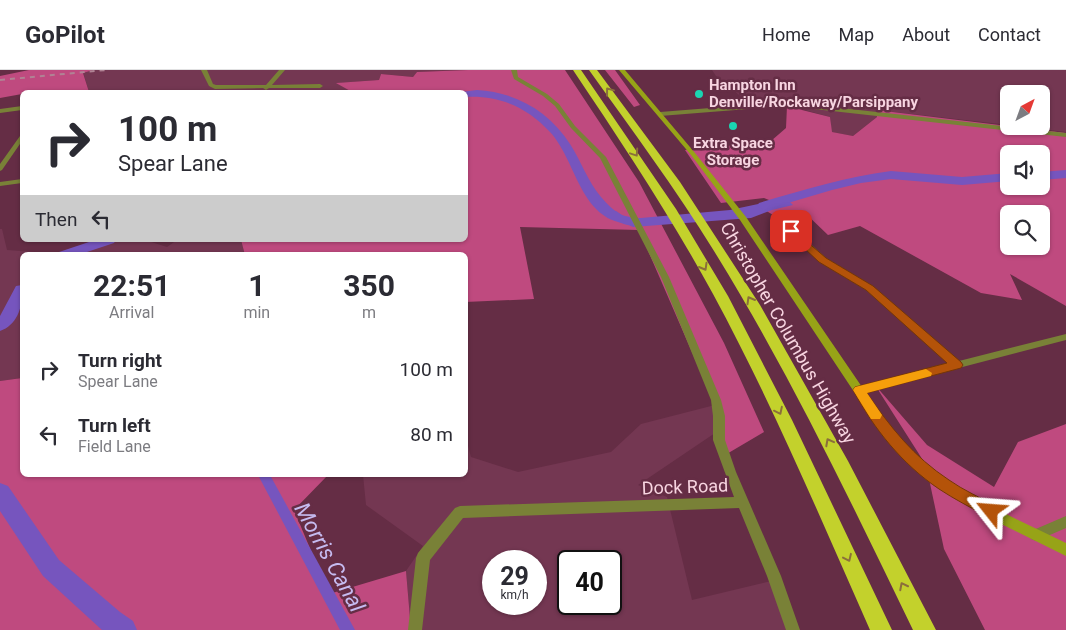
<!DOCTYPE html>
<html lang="en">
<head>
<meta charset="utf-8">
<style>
  :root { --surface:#fff; --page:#f2f2f3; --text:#2b2b33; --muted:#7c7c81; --line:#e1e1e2 }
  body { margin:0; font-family:Roboto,sans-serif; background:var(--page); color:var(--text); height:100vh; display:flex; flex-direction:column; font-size:19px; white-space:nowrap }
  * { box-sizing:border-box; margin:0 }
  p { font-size:16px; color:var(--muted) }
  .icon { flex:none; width:28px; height:28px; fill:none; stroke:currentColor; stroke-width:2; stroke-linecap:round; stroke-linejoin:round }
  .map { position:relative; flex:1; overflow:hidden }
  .details { position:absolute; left:20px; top:182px; width:448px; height:225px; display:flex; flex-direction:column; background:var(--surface); border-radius:8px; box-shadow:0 1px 4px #0004 }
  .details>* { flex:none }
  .banner { position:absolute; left:20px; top:20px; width:448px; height:152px; border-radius:8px; box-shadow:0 1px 4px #0004; background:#fff; color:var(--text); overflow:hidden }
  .needle { width:32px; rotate:41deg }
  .controls { position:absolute; left:1000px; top:15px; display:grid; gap:10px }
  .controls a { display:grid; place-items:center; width:50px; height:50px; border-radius:8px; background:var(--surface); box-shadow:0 1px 4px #0004; font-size:25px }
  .speed { position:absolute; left:482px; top:480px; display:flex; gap:10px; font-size:25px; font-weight:700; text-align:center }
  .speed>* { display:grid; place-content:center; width:65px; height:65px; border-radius:50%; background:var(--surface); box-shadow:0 1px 4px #0004; line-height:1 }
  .speed small { font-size:12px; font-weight:400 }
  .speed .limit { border:2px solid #111; border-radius:8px; background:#fff; color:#111 }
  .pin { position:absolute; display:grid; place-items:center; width:42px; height:42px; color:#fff; margin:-21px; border-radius:10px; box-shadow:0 2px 8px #0006 }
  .me { position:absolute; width:55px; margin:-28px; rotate:298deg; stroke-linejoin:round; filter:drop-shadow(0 0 4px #0008) }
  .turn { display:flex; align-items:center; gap:18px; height:105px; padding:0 15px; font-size:22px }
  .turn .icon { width:65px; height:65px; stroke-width:2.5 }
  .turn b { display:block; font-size:35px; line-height:42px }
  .then { display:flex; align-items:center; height:48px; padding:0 15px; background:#0003; gap:10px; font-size:19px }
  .eta { display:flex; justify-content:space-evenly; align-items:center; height:85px; text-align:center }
  .eta b { font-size:30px; font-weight:700; line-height:35px }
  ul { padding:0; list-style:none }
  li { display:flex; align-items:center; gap:15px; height:65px; padding:0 15px }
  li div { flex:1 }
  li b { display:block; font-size:19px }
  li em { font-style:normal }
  header { display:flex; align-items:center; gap:30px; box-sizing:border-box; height:70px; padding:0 25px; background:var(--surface); border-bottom:1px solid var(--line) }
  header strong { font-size:24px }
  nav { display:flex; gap:28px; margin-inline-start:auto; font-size:18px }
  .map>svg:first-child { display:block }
  .built { fill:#743752; fill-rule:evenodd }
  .forest { fill:#bf4a7f; fill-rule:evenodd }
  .water { fill:#7655be }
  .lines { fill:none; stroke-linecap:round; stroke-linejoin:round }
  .canal { fill:#7655be; fill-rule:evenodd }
  .river { fill:#7655be; fill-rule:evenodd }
  .street { fill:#798137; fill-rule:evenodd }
  .secondary { fill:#97a317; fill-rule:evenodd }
  .highway { fill:#c3d12c; fill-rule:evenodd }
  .rail { stroke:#b08394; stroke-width:2; stroke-dasharray:5 5; stroke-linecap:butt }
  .oneway { stroke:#8b6f3b }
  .route { fill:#b45309; stroke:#753606 }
  .slow { fill:#f59e0b }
  .poi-dot { fill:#1ad5b2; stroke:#652d45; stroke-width:2 }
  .labels { text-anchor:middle; stroke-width:5; stroke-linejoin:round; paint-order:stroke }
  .far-poi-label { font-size:15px; font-weight:bold; fill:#f8d5e1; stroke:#652d45; text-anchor:start }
  .street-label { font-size:18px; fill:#f8d5e1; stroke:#652d45 }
  .near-water-label { font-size:22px; font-style:italic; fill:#c6bbf0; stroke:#652d45 }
</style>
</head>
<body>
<header>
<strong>GoPilot</strong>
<nav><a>Home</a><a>Map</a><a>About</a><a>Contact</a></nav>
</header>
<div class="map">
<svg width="1066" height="560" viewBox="0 0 1066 560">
  <rect width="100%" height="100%" fill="#652d45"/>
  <path class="built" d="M93 0H468L417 2 413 7 381 4 379 10 337 13 352 22H89L83 2Z
    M712 0H1066V62L1017 56H1041V24H1009V55L876 40 877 47 853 66 831 62 830 47 790 36 755 38 716 6Z
    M0 159H2L7 180 63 184 107 170H145L167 177 177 170H241L245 185H22V308L0 311Z
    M715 335 718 361 638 415 667 427 692 530 775 510 793 560H411L406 501 423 476 366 435 363 405H465V364L471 387 518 402 611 382 641 354ZM494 491H536V534H494ZM569 491H611V534H569Z"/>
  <path class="forest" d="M29 0H93L83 3 89 22H50V20L22 22V24L0 28V6Z
    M468 0H565L639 112 724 273 764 362 725 385 715 335 639 160 520 157 534 229 465 232V185H245L241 170H465V22H352L336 13 379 10 381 4 413 7 417 2Z
    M605 0H615L640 35 634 37Z
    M787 36 799 37 802 40 830 47 832 62 853 66 877 47 876 40 1066 63V236L1010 204 1022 230 981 223 860 156 828 165 804 142 781 150 765 140 779 134 764 128 721 133 685 80 771 71 786 58ZM1009 84H1041V116H1009ZM1009 144H1041V176H1009Z
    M22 308V405H328L294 440 329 524 406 501 411 560H0V311Z
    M875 315 927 375 994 417 1018 372 1066 354V560H985L944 479 926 395Z"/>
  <path class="water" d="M786 128 793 135 772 140 751 148 633 157 610 145 616 141 626 148H641L730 140Z"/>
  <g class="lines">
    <path class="canal" d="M258 405H270L355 560H340Z"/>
    <path class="river" d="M477 20C515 22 549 41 570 74 581 91 588 112 601 127 607 134 614 141 622 145 628 147 635 147 639 152L637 155C630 157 625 154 618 152 579 141 575 89 550 62 527 37 499 25 465 27V22H461Z
      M1066 100V108L1041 110V102Z
      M891 101 962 107 1009 103V111L962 115 891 109 861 113 832 120 764 140 757 136 759 133C803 120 846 107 891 101Z
      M95 170H116L114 173 78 185H57L59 182Z
      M22 215C24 232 19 255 0 261V246L16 216Z
      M0 413 8 416 59 490 120 542 133 551 137 560H102L43 506 0 441Z"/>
    <path class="street" d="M201 0H207L213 14 216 15H266L279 0H285L272 15 320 14 323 16 320 18H269L266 20 263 18 215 19 209 16Z
      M511 0H517L518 7 547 24 559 34 575 56 606 87 669 207 721 330 725 346V370L736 402 781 506 800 560H786L767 506 739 438 463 448 430 490 422 560H408L416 488 418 483 455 438 460 436 734 427 713 370V346L711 330 661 207 600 88 571 58 555 36 543 26 514 9Z
      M787 32 1066 63V67L787 36 660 46 657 44 660 42Z
      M22 36V40L0 43V39Z
      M22 65V71L2 100 0 101V94L20 66Z
      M22 109V113L0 116V112Z
      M788 159H794L826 188 872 216 959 291 1066 264V270L859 324 855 323 854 320 855 317 949 293 866 220 820 192 788 163Z
      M1066 446V458L1036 471 1031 469 1029 465 1031 461Z"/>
    <path class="secondary" d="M619 0H625L695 83 746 147 892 361C903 373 915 385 928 396 969 429 1019 450 1066 473V486L991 449 940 419 913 398 884 367 740 150 691 85Z"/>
    <path class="highway" d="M573 0H581L676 139 728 226 792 350 892 560H870C820 447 772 333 713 224 671 147 622 73 573 0Z
      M589 0H597L680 112 760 235 848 391 936 560H913C851 432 789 302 714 181 675 118 632 60 589 0Z"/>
    <path class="rail" d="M0 10 106 0"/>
  </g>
  <defs><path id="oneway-chevron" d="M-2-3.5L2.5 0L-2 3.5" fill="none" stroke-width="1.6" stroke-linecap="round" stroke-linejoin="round" transform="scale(1.25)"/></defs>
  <g class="oneway">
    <use href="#oneway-chevron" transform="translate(609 21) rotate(-127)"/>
    <use href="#oneway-chevron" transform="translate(635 83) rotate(56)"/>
    <use href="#oneway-chevron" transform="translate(704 197) rotate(60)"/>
    <use href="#oneway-chevron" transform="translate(750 230) rotate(-120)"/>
    <use href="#oneway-chevron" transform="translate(779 341) rotate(64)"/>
    <use href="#oneway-chevron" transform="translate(829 372) rotate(-118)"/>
    <use href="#oneway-chevron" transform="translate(848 488) rotate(65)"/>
    <use href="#oneway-chevron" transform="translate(903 516) rotate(-117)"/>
  </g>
  <path class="route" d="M791 158 826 188 873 216 961 292 963 295 961 298 867 323C890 357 914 387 949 410 963 420 981 428 996 436L998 441 996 446 991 448 986 446C970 437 954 429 939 419 902 394 874 359 853 320L855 317 859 316 947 293 866 220 819 192 788 163 787 161Z"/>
  <path class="slow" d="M926 299 932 303 931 306 867 323 882 345 880 349H871L853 320 855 317 859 316Z"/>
  <g class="poi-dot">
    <circle cx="699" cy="24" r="5"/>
    <circle cx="733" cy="56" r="5"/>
  </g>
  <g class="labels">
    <g class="far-poi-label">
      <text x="709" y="20">Hampton Inn<tspan x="709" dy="17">Denville/Rockaway/Parsippany</tspan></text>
      <text x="733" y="78" text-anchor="middle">Extra Space<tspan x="733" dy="17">Storage</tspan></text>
    </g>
    <g class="street-label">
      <text transform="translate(788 263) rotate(60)" y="6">Christopher Columbus Highway</text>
      <text transform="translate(685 417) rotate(-2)" y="6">Dock Road</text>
    </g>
    <g class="near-water-label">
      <text transform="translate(330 487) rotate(61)" y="8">Morris Canal</text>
    </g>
  </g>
</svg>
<div class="controls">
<a><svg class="needle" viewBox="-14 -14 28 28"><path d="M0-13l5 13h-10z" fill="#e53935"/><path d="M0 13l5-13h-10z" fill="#7c7c81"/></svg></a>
<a><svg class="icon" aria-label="sound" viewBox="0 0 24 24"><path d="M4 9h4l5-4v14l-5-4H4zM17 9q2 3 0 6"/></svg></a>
<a><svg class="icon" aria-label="search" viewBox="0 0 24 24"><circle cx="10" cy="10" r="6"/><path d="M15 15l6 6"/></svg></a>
</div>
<div class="speed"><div>29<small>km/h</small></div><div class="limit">40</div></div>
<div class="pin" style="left:791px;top:161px;background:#d93025"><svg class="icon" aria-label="arrive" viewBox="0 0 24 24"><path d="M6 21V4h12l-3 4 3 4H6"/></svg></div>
<svg class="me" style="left:991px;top:441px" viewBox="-20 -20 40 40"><path d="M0-17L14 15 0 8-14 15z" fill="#b45309" stroke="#fff" stroke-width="4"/></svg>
<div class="banner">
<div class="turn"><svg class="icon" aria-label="right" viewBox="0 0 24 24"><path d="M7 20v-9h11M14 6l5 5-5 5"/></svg><div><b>100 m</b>Spear Lane</div></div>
<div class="then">Then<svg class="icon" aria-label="left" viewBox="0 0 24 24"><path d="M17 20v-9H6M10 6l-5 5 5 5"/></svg></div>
</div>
<section class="details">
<div class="eta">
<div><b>22:51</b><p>Arrival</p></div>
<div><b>1</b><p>min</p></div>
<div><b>350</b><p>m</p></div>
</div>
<ul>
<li><svg class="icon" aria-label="right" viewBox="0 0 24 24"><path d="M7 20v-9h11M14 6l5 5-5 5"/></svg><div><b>Turn right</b><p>Spear Lane</p></div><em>100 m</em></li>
<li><svg class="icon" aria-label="left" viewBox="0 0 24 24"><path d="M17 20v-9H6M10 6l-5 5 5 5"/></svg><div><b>Turn left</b><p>Field Lane</p></div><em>80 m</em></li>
</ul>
</section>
</div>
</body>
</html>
